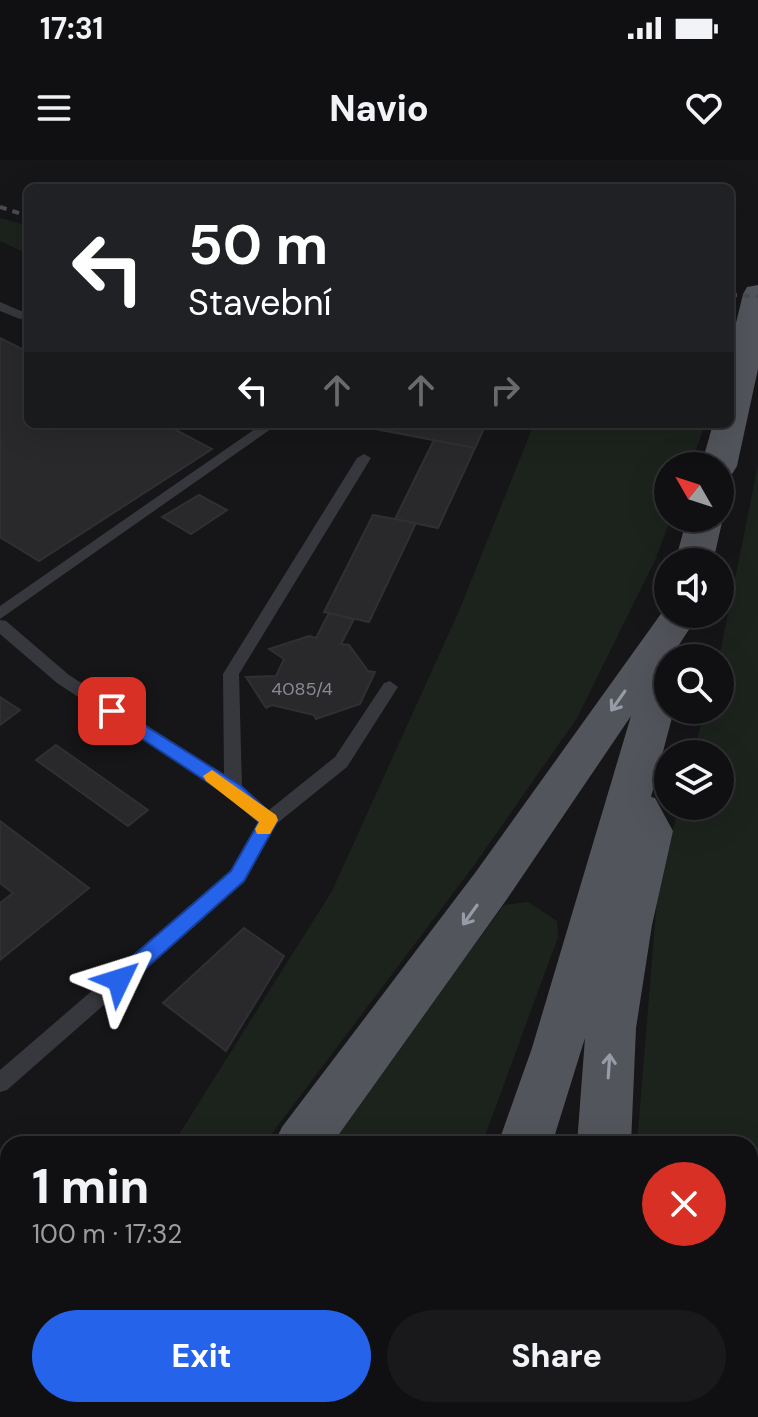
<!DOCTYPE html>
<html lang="en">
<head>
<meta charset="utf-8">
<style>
  :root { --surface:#101012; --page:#19191b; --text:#f1f3f6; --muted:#9c9d9f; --line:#303032; --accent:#2563eb }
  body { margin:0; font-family:"DM Sans",sans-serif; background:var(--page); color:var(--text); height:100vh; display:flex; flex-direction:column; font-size:30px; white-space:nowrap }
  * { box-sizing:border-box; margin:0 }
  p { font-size:26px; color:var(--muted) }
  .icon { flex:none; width:44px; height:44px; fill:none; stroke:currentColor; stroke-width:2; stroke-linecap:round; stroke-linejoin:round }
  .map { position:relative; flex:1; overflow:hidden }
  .details { position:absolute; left:0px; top:976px; width:758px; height:282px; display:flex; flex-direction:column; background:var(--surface); border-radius:24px 24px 0 0; box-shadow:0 8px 32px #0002,0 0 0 2px var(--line) }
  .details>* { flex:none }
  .top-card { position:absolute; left:24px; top:24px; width:710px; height:244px; border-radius:12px; box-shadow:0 8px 32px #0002,0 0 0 2px var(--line); background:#202124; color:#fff; overflow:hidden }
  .needle { width:52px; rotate:309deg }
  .tools { position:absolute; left:654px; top:292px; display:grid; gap:16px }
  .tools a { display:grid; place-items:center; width:80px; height:80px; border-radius:50%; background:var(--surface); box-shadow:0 8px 32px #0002,0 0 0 2px var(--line); font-size:40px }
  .pin { position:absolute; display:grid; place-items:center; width:68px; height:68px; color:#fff; margin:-34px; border-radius:16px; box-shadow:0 4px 12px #0006 }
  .me { position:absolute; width:88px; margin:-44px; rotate:49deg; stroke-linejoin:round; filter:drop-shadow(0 0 6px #0008) }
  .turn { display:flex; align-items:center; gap:28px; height:168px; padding:0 32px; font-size:36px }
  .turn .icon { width:104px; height:104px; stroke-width:2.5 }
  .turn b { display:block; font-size:56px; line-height:68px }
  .lanes { display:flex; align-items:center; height:76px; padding:0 32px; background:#0003; justify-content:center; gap:40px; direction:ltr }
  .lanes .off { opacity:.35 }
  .round { display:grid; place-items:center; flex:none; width:84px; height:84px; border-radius:42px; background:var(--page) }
  .overview { display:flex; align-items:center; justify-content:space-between; height:136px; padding:0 32px }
  h1 { font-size:48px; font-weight:800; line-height:60px }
  .cta { display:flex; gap:16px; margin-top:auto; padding:16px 32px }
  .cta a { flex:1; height:92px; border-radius:48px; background:var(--accent); color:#fff; font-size:32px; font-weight:800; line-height:92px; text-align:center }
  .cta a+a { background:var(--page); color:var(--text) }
  .status { display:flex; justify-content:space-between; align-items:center; height:56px; padding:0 40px; background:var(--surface); direction:ltr }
  .status svg { height:22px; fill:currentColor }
  header { display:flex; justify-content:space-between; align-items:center; height:104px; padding:0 32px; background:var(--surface); font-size:36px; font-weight:800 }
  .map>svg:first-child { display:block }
  .green { fill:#1c231d }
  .building { fill:#29292c; stroke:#303034; stroke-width:2 }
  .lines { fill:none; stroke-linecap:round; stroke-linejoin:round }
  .lane { fill:#37383d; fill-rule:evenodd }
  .primary { fill:#53555c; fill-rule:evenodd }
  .rail { stroke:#4a4c52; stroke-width:4; stroke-dasharray:7 6; stroke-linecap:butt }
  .oneway { stroke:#979ba6 }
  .route { fill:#2563eb; stroke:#184099; stroke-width:2 }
  .slow { fill:#f59e0b }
  .labels { text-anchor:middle; stroke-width:8; stroke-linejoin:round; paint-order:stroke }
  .number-label { font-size:18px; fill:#888b94 }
</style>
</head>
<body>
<div class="status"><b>17:31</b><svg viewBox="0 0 49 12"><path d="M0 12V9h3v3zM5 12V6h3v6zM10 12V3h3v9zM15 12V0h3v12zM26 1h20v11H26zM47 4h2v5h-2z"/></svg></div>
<header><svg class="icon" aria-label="menu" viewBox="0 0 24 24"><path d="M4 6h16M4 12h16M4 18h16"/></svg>Navio<svg class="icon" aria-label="heart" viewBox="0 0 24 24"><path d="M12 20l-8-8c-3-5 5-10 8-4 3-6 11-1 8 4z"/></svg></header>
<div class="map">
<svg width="758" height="1257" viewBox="0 0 758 1257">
  <rect width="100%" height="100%" fill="#161618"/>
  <path class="green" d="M0 58 28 66V94L0 81Z
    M534 264H705L690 306H668V358H671L656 398 577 558 475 704 264 984H173L332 731 459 451Z
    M758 305V1257H623V1250H750V984H637L658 727 679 646H720V594H693L705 550H720L719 498Z
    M528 742 557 761 558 777 482 984H328L504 745Z
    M136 1250H384L381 1257H131Z
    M475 1250H556V1257H472Z"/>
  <path class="building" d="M0 178 28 192V264H165L212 289 39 401 0 377Z
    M362 264H486L475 288 360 266Z
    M434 280 475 288 438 368 395 359Z
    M199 335 227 350 191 374 162 357Z
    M373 355 416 363 369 462 324 452Z
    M329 453 354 459 341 484 349 485 368 511 375 512 360 544 316 559 314 555 272 545 266 548 246 517 276 516 284 499 269 489 309 476 316 478Z
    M0 537 20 550 0 565Z
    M56 585 148 650 128 666 36 600Z
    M0 661 89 728 0 800V743L13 733 0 723Z
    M244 768 284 796 226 891 163 843Z"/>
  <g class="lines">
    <path class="lane" d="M0 142 21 151 28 149V157L20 159 0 151Z
      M262 264H278L0 459V446Z
      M364 294 371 298 239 514 242 627 269 650 335 597 384 523 390 521 398 527 347 607 275 665 245 721 7 930 0 932V910L231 711 259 662 227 635 57 523 0 474V460L6 461 69 515 224 615 223 514 357 298Z"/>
    <path class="primary" d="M758 125V209L737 306 732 314 720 316V306H701L713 264H730V188L743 134 747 127Z
      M720 353 723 358 713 402H675L687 358H720Z
      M668 444V454H699L677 488 682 489 688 498H668V550H674L651 637 655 638 673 671 652 765 636 868 631 984H577L585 878 552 984H498L532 888 631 556 507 739 332 984H274L282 967 475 713Z
      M71 1250H133L130 1257H68Z
      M406 1250H466L464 1257H404Z
      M563 1250H623V1257H563Z"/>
    <path class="rail" d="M0 47 28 56
      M730 135 758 136"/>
  </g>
  <defs><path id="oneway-shaft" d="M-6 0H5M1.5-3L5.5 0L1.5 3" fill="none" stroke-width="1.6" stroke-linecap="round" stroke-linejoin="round" transform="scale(2)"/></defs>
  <g class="oneway">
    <use href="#oneway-shaft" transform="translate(618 541) rotate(125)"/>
    <use href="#oneway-shaft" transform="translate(470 755) rotate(126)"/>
    <use href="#oneway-shaft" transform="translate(609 906) rotate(-86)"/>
  </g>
  <path class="route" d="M112 545 240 625 278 660 244 721 126 826 119 828 112 826 109 820 112 814 231 711 259 662 227 635 106 555 103 551 106 547Z"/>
  <path class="slow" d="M212 610 276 655 278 660 270 674H257L255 669 259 662 206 621 203 616Z"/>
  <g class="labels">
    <g class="number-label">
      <text x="302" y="535">4085/4</text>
    </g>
  </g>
</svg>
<div class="tools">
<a><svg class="needle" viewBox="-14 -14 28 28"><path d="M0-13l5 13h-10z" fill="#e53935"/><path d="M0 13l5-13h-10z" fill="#9c9d9f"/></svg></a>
<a><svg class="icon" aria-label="sound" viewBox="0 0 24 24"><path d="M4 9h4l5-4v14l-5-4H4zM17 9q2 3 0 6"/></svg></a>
<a><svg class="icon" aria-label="search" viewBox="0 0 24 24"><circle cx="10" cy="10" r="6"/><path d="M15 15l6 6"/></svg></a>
<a><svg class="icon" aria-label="layers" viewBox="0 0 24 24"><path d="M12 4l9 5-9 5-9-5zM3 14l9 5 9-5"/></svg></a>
</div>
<div class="pin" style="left:112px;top:551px;background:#d93025"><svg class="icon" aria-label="arrive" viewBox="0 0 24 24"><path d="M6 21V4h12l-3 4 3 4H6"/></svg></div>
<svg class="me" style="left:119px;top:820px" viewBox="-20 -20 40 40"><path d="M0-17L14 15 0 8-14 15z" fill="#2563eb" stroke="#fff" stroke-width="4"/></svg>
<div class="top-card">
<div class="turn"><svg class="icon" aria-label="left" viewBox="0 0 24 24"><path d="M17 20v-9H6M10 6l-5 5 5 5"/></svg><div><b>50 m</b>Stavební</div></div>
<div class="lanes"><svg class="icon" aria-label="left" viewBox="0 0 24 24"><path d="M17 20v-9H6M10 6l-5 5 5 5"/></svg><svg class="icon off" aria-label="ahead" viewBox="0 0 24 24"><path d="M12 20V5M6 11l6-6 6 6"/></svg><svg class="icon off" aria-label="ahead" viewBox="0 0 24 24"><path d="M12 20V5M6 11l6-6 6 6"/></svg><svg class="icon off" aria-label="right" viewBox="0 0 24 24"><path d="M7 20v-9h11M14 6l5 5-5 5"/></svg></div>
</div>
<section class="details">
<div class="overview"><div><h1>1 min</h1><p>100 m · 17:32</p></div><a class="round" style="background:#d93025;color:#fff"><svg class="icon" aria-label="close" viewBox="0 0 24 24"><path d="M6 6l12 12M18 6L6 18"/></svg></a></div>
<div class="cta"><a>Exit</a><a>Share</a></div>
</section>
</div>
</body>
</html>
